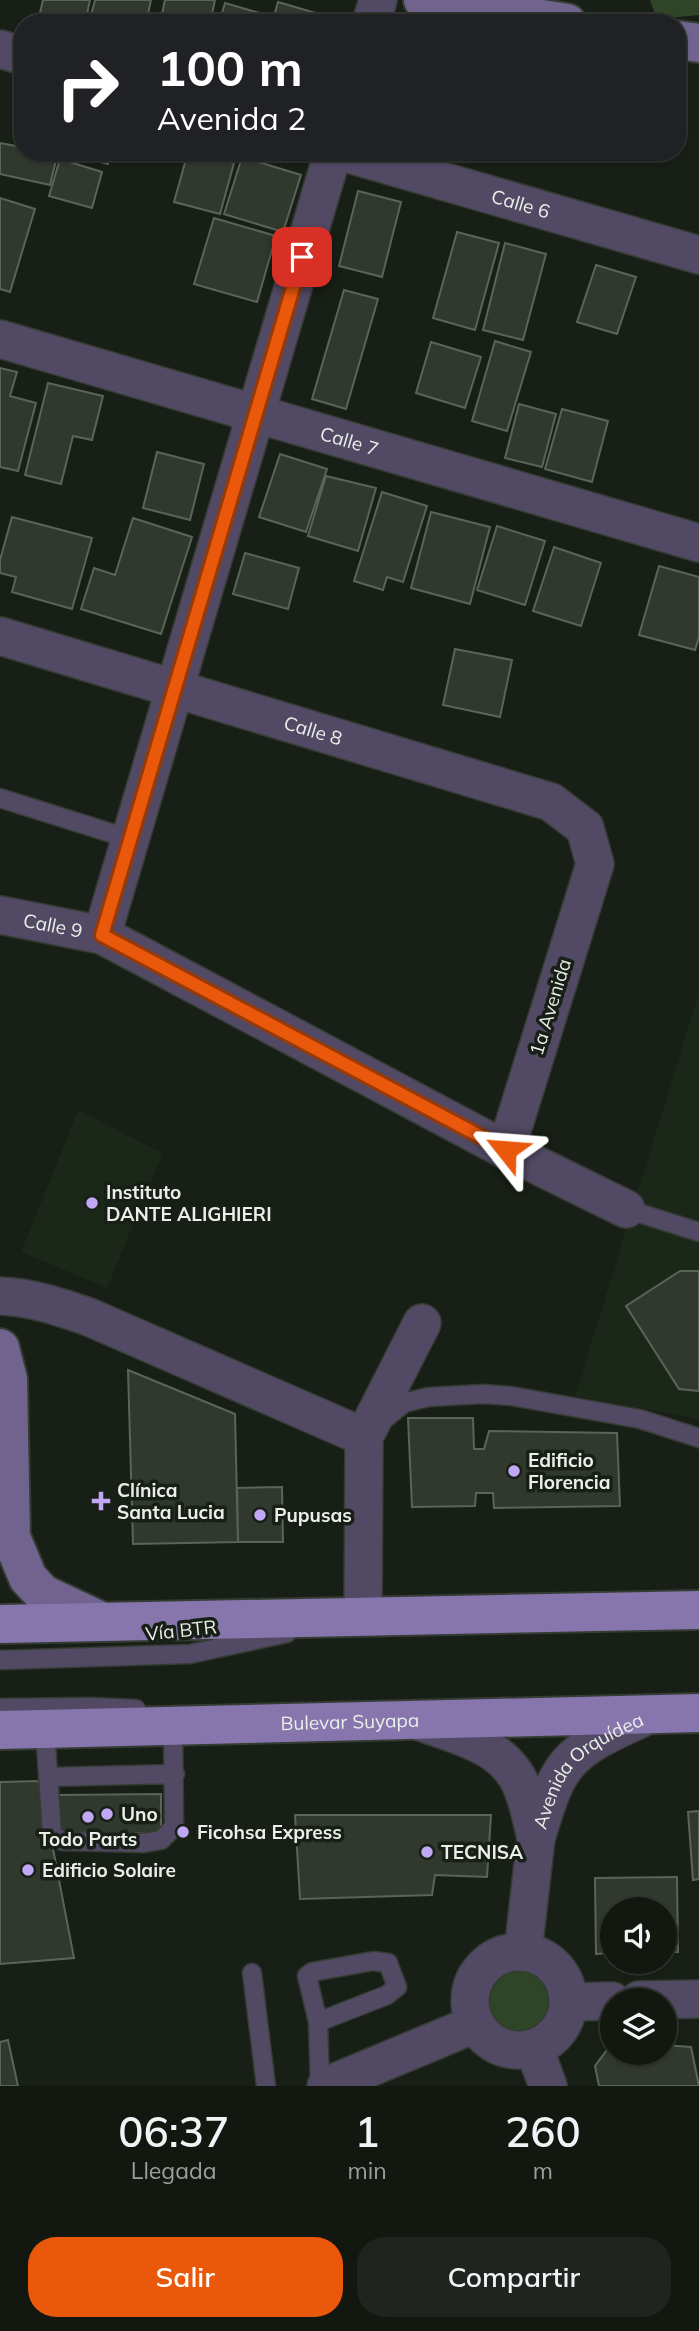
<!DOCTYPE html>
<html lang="es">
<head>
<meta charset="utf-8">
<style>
  :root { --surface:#121710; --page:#1f241e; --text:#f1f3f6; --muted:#9c9f9f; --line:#313630; --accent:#ea580c }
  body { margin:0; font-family:Mulish,sans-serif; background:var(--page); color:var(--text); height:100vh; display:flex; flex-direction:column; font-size:26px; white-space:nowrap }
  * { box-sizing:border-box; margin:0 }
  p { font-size:23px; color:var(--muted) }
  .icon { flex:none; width:38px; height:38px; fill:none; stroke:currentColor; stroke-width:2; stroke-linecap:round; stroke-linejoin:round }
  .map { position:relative; height:2086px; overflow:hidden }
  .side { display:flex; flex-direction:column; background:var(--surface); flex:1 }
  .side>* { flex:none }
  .guide { position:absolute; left:14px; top:14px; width:672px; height:147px; border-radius:28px; box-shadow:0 2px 5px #0004,0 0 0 2px var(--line); background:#202124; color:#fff; overflow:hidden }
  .controls { position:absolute; left:600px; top:1897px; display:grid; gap:14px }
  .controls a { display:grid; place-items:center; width:77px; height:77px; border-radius:50%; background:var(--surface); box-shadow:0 2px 5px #0004,0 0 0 2px var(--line); font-size:35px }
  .pin { position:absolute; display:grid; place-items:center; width:60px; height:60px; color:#fff; margin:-30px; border-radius:14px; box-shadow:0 4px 10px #0006 }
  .me { position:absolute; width:77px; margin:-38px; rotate:298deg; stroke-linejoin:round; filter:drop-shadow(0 0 5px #0008) }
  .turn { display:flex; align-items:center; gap:24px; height:147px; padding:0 28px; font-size:32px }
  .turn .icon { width:91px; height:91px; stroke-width:2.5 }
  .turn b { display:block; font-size:49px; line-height:60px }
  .eta { display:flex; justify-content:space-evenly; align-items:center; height:119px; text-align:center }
  .eta b { font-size:42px; font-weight:600; line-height:49px }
  .button { display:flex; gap:14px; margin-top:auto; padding:14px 28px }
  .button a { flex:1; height:80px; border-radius:28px; background:var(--accent); color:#fff; font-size:28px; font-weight:600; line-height:80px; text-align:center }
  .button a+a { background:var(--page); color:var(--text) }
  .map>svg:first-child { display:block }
  .built { fill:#1b2719 }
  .green { fill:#2e4627 }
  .building { fill:#31392f; stroke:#5b6459; stroke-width:2 }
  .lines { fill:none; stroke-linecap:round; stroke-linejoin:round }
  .lane-casing { stroke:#353c34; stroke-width:21 }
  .street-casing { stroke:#353c34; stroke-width:40 }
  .secondary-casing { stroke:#353c34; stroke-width:42 }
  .primary-casing { stroke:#353c34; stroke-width:42 }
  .lane { stroke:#524a64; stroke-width:18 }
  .street { stroke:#524a64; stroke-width:37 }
  .secondary { stroke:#70638d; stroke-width:38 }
  .primary { stroke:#8776ad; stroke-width:38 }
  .route-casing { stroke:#983908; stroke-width:18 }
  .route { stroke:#ea580c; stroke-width:12 }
  .poi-dot { fill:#c0a8f4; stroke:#181f16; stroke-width:2.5 }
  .labels { text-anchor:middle; stroke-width:7; stroke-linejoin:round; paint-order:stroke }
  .street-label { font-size:19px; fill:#eaefe9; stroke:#181f16 }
  .poi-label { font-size:19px; font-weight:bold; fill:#eaefe9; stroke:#181f16; text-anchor:start }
</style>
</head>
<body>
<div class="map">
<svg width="699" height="2086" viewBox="0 0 699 2086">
  <rect width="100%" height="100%" fill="#181f16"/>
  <path class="built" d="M699 992V1419L575 1396Z
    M78 1110 163 1153 107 1288 21 1252Z"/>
  <path class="green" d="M650 0H699V15L657 19Z
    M479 2001a39 39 0 1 1 78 0a39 39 0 1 1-78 0Z"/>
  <path class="building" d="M43 0H90L85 23 38 21Z
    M95 0H151L146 23H89Z
    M165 0H215L210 23H160Z
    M278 2 343 21V23H272Z
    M225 3 270 16 268 23H219Z
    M20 129 23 130V152H58L50 185 0 174V143L16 146Z
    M63 152H111L108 164Z
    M188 152 234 163 220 214 174 202Z
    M242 157 301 175 283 232 224 214Z
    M60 159 102 172 92 208 49 196Z
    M358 191 401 202 382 277 339 266Z
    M0 198 35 209 10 292 0 289Z
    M214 218 276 236 257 302 194 284Z
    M457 232 499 243 475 330 433 318Z
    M505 243 546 254 523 340 483 330Z
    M596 265 636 277 617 334 577 322Z
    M344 290 378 299 346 409 312 399Z
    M495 341 531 352 507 431 472 421Z
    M431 342 481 357 465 408 416 393Z
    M0 368 17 372 10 396 36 403 18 471 0 467Z
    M48 383 103 396 92 440 73 436 61 484 25 475Z
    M519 404 556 414 542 467 505 458Z
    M562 409 608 421 592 482 545 469Z
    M157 452 204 464 190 520 143 508Z
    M280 454 327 469 306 532 259 517Z
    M326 476 376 488 358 551 308 536Z
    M382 492 427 506 403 582 387 577 383 590 354 581Z
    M431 512 490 527 470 604 411 588Z
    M12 517 92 538 72 609 12 592 16 577 0 573V560Z
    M133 518 192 537 161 634 81 609 94 568 115 575Z
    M497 526 545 541 525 605 477 590Z
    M554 547 601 563 581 626 533 611Z
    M245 553 299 568 288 609 233 594Z
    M659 566 699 577V637L695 650 639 635Z
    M455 649 512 660 500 717 443 705Z
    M680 1271H699V1391L679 1389 626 1306Z
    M128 1370 235 1414 238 1542 133 1544Z
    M408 1418H473L474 1449H484L489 1431 617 1433 620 1506 494 1508 493 1493H476L475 1506 412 1507Z
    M282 1487 283 1542H238L237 1488Z
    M40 1781 74 1958 0 1964V1782Z
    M161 1794V1833L54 1834V1795Z
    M699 1811V1879L693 1880 688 1812Z
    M295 1815H491L487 1877 435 1875 432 1895 300 1899Z
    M677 1877 678 1952H665V1909H612V1953L596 1954 595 1878Z
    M8 2040 18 2086H0V2042Z
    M612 2043V2053H665V2045L691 2047 699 2086H599L595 2066Z"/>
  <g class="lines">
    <g class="lane-casing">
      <path id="lane" d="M0 798 130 839
        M626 1209 699 1232
        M382 1421 404 1403 428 1397 483 1394 511 1396 640 1419 699 1438
        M0 1660 190 1654 287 1633
        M0 1708 91 1707 136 1709
        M45 1729 52 1834 62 1841 144 1843 161 1840 174 1827 173 1726
        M48 1777 175 1774
        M252 1973 266 2086
        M318 2022 387 1995 397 1987 388 1963 373 1961 312 1972 307 1976 318 2022 320 2086"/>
    </g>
    <g class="street-casing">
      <g id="street">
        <path d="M371 23 378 0"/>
        <path d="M0 49 23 56"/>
        <path id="s1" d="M342 152 699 255"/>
        <path id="s2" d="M0 339 699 543"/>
        <path id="s3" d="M0 636 551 802 585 828 595 864 506 1150"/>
        <path id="s4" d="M0 915 102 935 506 1150 626 1209"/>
        <path d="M102 935 333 152"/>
        <path d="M0 1296C31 1297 60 1307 89 1317L364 1437"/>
        <path d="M363 1617 364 1437 422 1323"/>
        <path id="s5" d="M418 1721C458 1736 507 1745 523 1790 529 1805 532 1822 536 1838 545 1811 552 1778 573 1758 593 1738 625 1727 650 1714"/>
        <path d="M523 1952 536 1838"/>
        <circle cx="519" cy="2001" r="49"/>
        <path d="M639 2000 699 1999"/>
        <path d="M568 2002 612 2001"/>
        <path d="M534 2048 548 2086"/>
        <path d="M326 2086 475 2024"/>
      </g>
    </g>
    <g class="secondary-casing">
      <path id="secondary" d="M423 0 567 23
        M677 40 699 43
        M0 1348 8 1379 11 1537 28 1578 43 1594 103 1622"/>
    </g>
    <g class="primary-casing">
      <g id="primary">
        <path d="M0 1624 699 1610"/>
        <path id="s6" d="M0 1730 699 1713"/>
      </g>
    </g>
    <use href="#lane" class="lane"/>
    <use href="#street" class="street"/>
    <use href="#secondary" class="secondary"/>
    <use href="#primary" class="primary"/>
  </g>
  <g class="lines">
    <g class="route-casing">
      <path id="route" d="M302 257 102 935 506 1150"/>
    </g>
    <use href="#route" class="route"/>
  </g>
  <g class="poi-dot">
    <circle cx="92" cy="1203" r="7"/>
    <circle cx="514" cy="1471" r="7"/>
    <path d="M97.5 1490.5h7v7h7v7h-7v7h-7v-7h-7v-7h7z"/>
    <circle cx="260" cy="1515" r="7"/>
    <circle cx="107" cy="1814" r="7"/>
    <circle cx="88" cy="1817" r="7"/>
    <circle cx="183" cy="1832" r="7"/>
    <circle cx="427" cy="1852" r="7"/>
    <circle cx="28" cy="1870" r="7"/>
  </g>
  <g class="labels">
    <g class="street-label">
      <text dy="7" stroke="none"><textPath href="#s1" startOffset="186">Calle 6</textPath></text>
      <text dy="7" stroke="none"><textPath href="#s2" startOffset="364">Calle 7</textPath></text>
      <text dy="7" stroke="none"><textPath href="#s3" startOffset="327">Calle 8</textPath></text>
      <text dy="7" stroke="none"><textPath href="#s4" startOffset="54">Calle 9</textPath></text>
      <text transform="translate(550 1007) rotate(-73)" y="7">1a Avenida</text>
      <text transform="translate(181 1630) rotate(-6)" y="7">Vía BTR</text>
      <text dy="7" stroke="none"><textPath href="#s6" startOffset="350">Bulevar Suyapa</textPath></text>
      <text dy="7" stroke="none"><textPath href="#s5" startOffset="270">Avenida Orquídea</textPath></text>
    </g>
    <g class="poi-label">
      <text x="106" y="1199">Instituto<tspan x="106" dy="22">DANTE ALIGHIERI</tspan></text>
      <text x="528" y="1467">Edificio<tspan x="528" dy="22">Florencia</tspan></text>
      <text x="117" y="1497">Clínica<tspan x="117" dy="22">Santa Lucia</tspan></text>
      <text x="274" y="1522">Pupusas</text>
      <text x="121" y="1821">Uno</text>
      <text x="197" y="1839">Ficohsa Express</text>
      <text x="88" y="1846" text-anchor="middle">Todo Parts</text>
      <text x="441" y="1859">TECNISA</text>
      <text x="42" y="1877">Edificio Solaire</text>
    </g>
  </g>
</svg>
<div class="controls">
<a><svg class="icon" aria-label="sound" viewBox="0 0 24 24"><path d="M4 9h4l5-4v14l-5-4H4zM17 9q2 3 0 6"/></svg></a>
<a><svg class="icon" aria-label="layers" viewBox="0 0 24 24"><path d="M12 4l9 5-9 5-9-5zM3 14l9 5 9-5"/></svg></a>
</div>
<div class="pin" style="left:302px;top:257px;background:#d93025"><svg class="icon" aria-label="arrive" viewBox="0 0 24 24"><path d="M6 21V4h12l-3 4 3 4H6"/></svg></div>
<svg class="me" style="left:506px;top:1150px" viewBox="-20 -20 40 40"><path d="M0-17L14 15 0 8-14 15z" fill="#ea580c" stroke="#fff" stroke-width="4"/></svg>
<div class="guide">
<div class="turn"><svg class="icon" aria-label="right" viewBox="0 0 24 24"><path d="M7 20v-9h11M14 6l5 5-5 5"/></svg><div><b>100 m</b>Avenida 2</div></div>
</div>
</div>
<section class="side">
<div class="eta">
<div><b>06:37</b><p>Llegada</p></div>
<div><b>1</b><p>min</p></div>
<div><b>260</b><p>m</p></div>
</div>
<div class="button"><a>Salir</a><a>Compartir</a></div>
</section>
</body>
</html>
